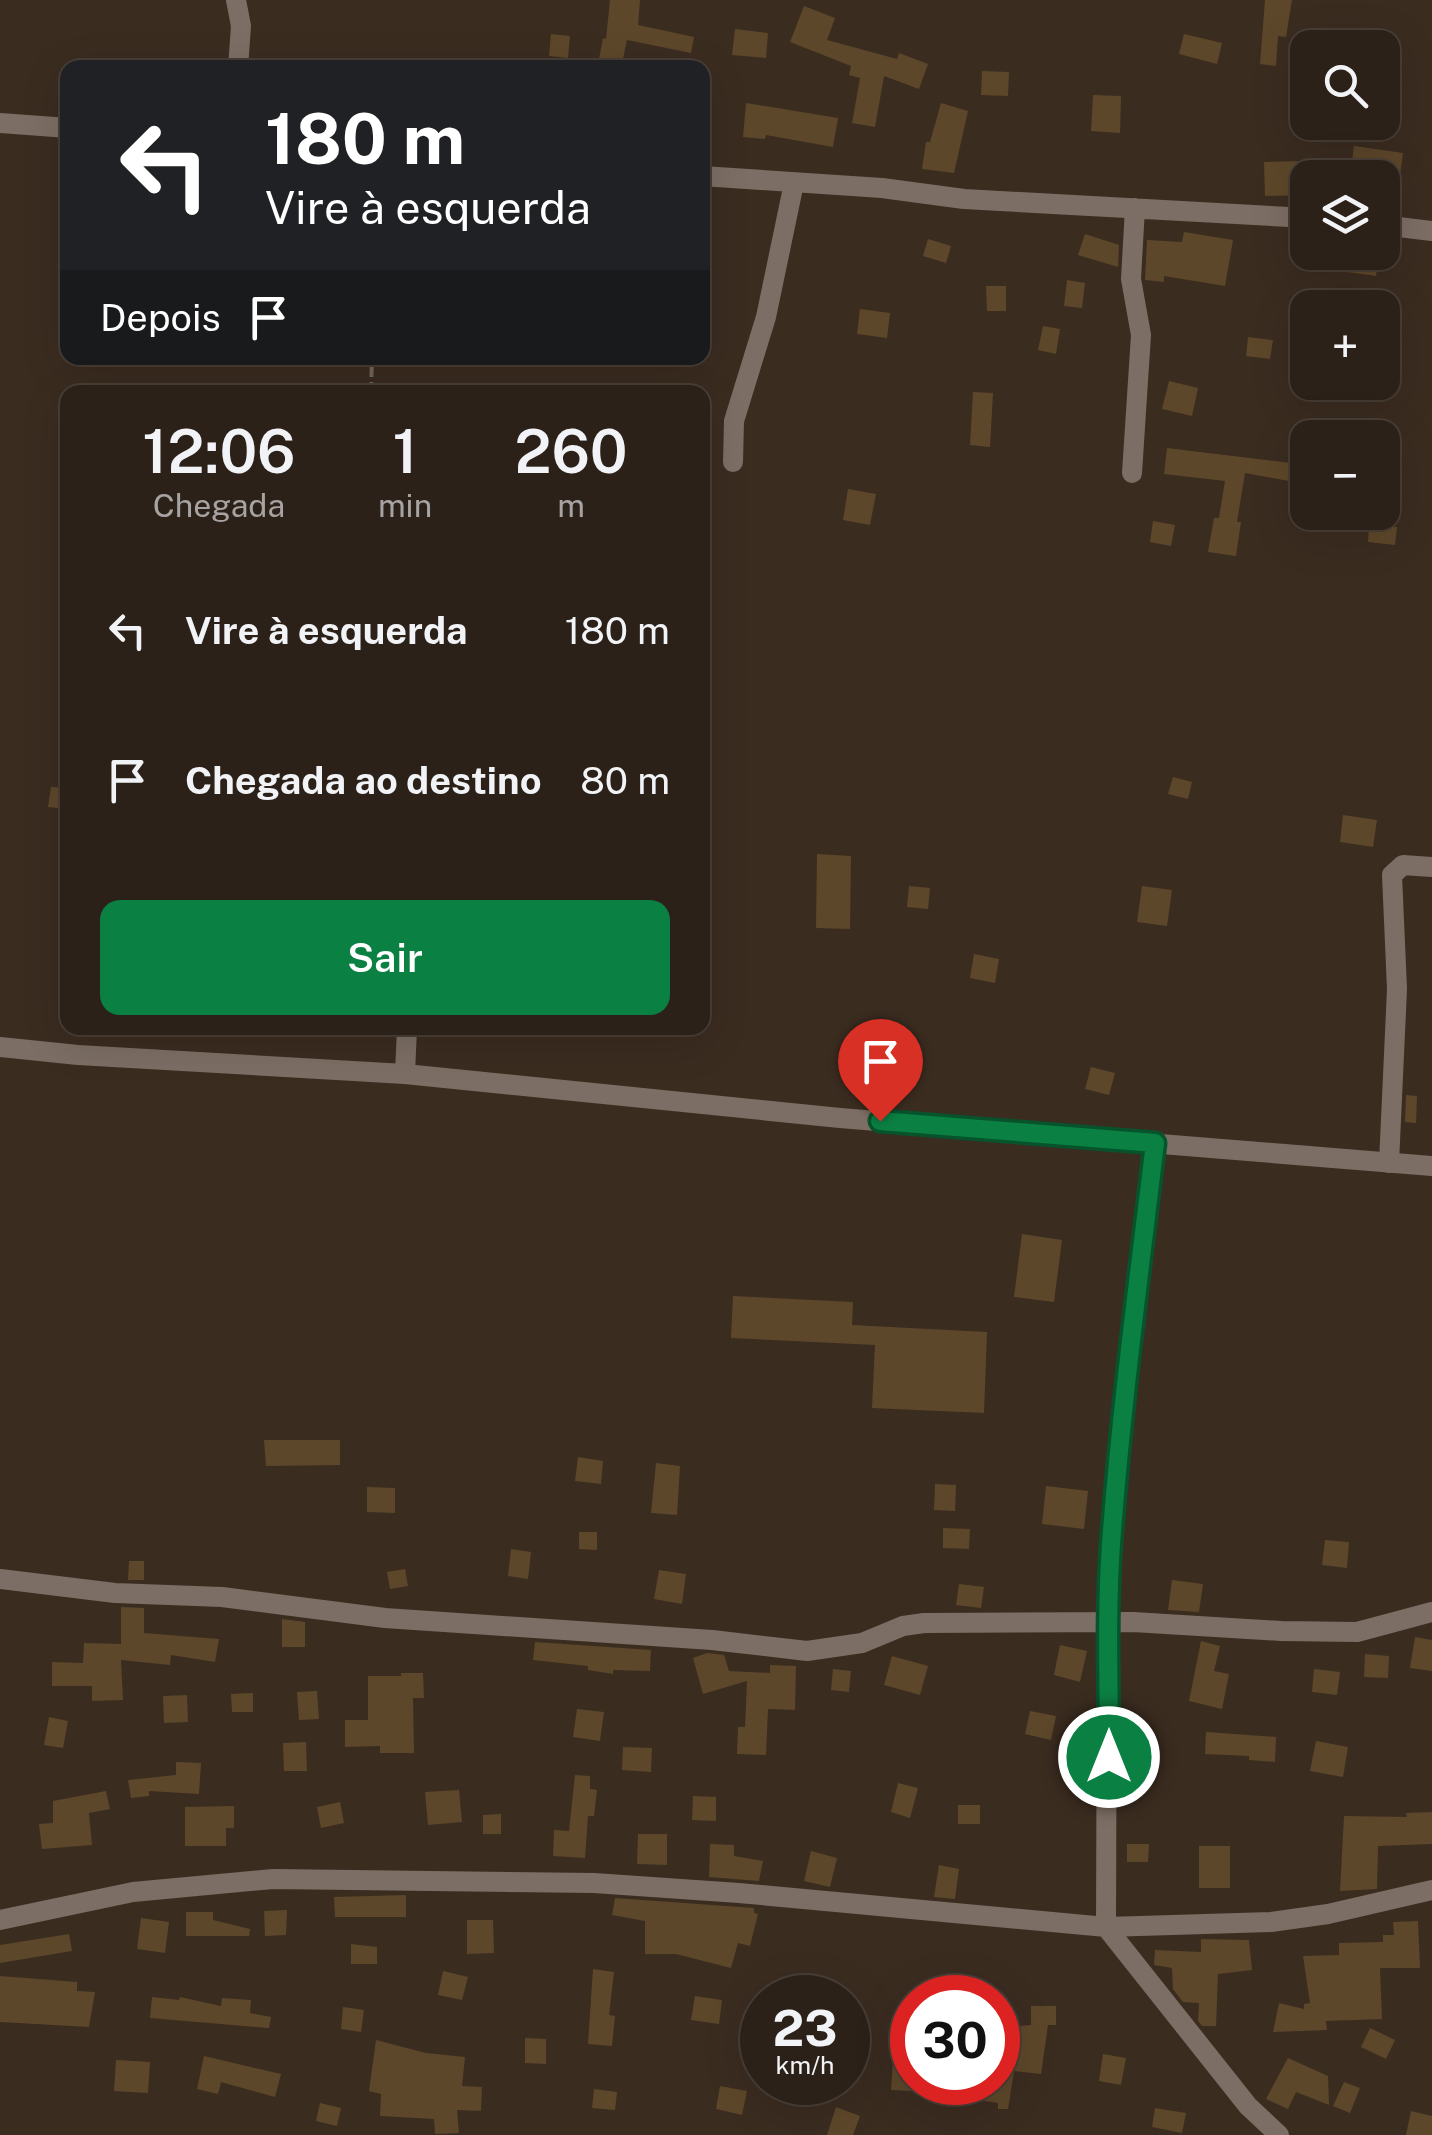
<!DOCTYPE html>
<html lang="pt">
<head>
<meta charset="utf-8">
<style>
  :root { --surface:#2c2118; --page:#342921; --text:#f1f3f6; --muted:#a6a3a2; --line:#483e37; --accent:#0b8043 }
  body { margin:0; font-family:"Public Sans",sans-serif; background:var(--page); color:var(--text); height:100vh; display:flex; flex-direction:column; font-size:38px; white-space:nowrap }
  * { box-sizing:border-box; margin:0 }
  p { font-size:32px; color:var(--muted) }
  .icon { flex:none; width:55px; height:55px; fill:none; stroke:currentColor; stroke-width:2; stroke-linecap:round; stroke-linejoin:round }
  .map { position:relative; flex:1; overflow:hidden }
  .sheet { position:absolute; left:60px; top:385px; width:650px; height:650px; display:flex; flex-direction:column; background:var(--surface); border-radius:20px; box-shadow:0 10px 40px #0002,0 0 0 2px var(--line) }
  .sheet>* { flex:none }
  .guide { position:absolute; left:60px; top:60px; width:650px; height:305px; border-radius:20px; box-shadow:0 10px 40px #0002,0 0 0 2px var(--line); background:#202124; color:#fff; overflow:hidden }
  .buttons { position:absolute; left:1290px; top:30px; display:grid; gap:20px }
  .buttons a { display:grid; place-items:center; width:110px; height:110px; border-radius:20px; background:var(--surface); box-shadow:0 10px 40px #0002,0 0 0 2px var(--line); font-size:50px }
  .speed { position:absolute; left:740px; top:1975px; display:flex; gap:20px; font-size:50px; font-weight:700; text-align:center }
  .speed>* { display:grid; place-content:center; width:130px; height:130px; border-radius:50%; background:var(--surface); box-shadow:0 10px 40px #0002,0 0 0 2px var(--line); line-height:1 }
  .speed small { font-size:25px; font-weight:400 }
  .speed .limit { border:15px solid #d22; background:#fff; color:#111 }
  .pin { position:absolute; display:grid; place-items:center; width:85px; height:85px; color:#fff; margin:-102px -42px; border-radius:50% 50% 50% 0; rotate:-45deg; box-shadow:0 0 10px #0007 }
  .pin .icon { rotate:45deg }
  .me { position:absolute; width:110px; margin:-55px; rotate:0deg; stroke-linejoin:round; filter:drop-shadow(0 0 8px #0008) }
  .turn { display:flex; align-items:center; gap:35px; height:210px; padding:0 40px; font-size:45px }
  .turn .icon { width:130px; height:130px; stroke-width:2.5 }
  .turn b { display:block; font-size:70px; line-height:85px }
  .then { display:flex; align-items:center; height:95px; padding:0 40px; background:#0003; gap:20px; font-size:38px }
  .eta { display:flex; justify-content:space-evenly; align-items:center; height:170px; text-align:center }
  .eta b { font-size:60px; font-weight:600; line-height:70px }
  .button { display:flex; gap:20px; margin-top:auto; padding:20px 40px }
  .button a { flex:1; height:115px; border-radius:20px; background:var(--accent); color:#fff; font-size:40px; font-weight:600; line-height:115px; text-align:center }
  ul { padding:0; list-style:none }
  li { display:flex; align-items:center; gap:30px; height:150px; padding:0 40px }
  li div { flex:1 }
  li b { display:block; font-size:38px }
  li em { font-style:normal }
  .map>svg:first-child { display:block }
  .building { fill:#5d472a }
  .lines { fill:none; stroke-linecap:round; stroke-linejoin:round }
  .path { stroke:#74665c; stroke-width:4; stroke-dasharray:10 5; stroke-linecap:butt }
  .minor { stroke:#7c6e64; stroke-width:20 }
  .tertiary { stroke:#7c6e64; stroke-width:20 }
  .route-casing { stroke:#07532c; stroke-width:25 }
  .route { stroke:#0b8043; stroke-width:18 }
</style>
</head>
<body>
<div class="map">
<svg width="1432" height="2135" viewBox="0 0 1432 2135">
  <rect width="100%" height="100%" fill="#3b2c20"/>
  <path class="building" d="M610 0H640L638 25 694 37 691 53 627 40 621 68 598 64 603 38 606 39Z
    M1265 0H1292L1286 37 1278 36 1276 66 1260 64Z
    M804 6 835 18 827 40 897 59 899 53 928 64 919 89 884 76 875 127 852 123 860 78 849 75 851 66 790 42Z
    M735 29 768 33 766 58 732 55Z
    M551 34 570 36 568 58 549 56Z
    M1184 34 1222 43 1217 64 1179 54Z
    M982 71 1009 72 1008 96 981 95Z
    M1093 95 1121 96 1120 133 1091 131Z
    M746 103 838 118 833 147 766 135 765 139 743 137Z
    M941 103 968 111 954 173 922 169 926 142H930Z
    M1354 146 1403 153 1395 213 1382 211V178H1350Z
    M1306 161 1307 195 1265 196 1264 162Z
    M1184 232 1233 240 1225 286 1164 276V282L1145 280 1147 240 1182 242Z
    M1085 234 1119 245 1118 267 1078 255Z
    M928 239 951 246 946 263 923 256Z
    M1349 252H1379L1376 276 1347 272Z
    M1067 280 1085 283 1082 308 1064 306Z
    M986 286H1006V311H987Z
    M860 309 890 313 887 338 857 334Z
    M1043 326 1060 329 1056 354 1038 350Z
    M1248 337 1273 340 1270 359 1246 356Z
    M1169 381 1198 388 1192 416 1162 409Z
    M973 392 993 393 990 447 970 445Z
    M1167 448 1308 465 1305 484 1245 473 1237 522H1241L1236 556 1208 552 1214 518H1219L1225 481 1164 474Z
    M848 489 876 494 870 525 843 520Z
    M1153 521 1175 525 1171 546 1150 542Z
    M1369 525 1397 527 1395 545 1368 542Z
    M1173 777 1192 782 1188 799 1168 794Z
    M51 787 68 788V809L48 807Z
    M1343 815 1377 820 1373 847 1340 842Z
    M817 854 851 856 850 929 816 928Z
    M909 886 930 888 928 909 907 907Z
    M1142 886 1172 890 1167 926 1137 922Z
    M974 954 999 959 995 983 970 978Z
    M1091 1067 1115 1073 1109 1095 1085 1089Z
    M1406 1095 1417 1096 1416 1123 1405 1122Z
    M1022 1234 1062 1240 1054 1302 1014 1297Z
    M733 1296 853 1302 852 1325 987 1332 984 1413 872 1408 875 1345 731 1338Z
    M264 1440H340V1465L266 1466Z
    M578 1457 603 1461 601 1484 575 1481Z
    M656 1463 680 1466 677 1515 651 1513Z
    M935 1484 956 1485 955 1511 934 1510Z
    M1046 1486 1088 1491 1084 1529 1042 1524Z
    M367 1487 395 1488V1513L367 1512Z
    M943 1528 970 1529 969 1549 943 1548Z
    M579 1532H597V1550L579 1549Z
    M1325 1540 1349 1542 1347 1568 1322 1565Z
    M511 1549 531 1552 528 1579 508 1576Z
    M129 1561H144V1580H128Z
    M405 1569 408 1586 390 1589 387 1572Z
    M659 1570 686 1574 682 1604 654 1599Z
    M1172 1580 1203 1584 1199 1612 1168 1610Z
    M959 1584 984 1587 981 1608 956 1605Z
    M121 1607 144 1608V1633L219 1639 215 1662 171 1655 170 1665 121 1660 123 1700 92 1701V1686H52V1662L83 1663 84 1643 121 1644V1656Z
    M282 1619 305 1622V1647H282Z
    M1415 1637 1432 1640V1671L1410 1668Z
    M1201 1641 1220 1646 1214 1671 1229 1674 1222 1709 1189 1701Z
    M535 1642 651 1650 650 1671 613 1670V1674L588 1670V1666L533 1660Z
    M1060 1645 1087 1651 1080 1682 1054 1675Z
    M707 1653 724 1655 729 1671 770 1673V1665L796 1666 795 1710 768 1709 766 1755 737 1754 738 1727H745L747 1681 703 1694 693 1658Z
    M1365 1654 1389 1656 1388 1678 1364 1677Z
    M892 1656 928 1666 920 1695 884 1685Z
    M833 1669 851 1671 849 1692 831 1690Z
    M1314 1669 1340 1672 1337 1695 1312 1692Z
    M401 1673H423L424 1698H413L414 1753H380V1746L345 1747V1720H368V1676H401Z
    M317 1691 319 1719 299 1720 297 1692Z
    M253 1693V1712H232L231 1694Z
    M187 1695 188 1722 164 1723 163 1696Z
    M577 1709 604 1712 600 1741 573 1737Z
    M1030 1711 1056 1716 1051 1740 1025 1734Z
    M49 1717 68 1721 63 1748 44 1745Z
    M1206 1732 1276 1737 1275 1762 1249 1760V1756L1205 1754Z
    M1316 1741 1348 1747 1343 1777 1310 1771Z
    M306 1742 307 1771H284L283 1743Z
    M623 1747 652 1748 651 1772 622 1770Z
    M176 1762 201 1763 199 1794 149 1791V1796L131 1798 128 1780 176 1775Z
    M575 1775 590 1776V1789L597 1790 594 1816H588L585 1858 553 1856 554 1830 569 1831Z
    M898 1783 918 1788 910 1818 891 1812Z
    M459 1790 462 1822 428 1825 425 1792Z
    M106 1791 110 1809 89 1813 92 1845 42 1849 39 1824 53 1823V1801Z
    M693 1796 716 1797V1821L692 1820Z
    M340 1802 344 1823 321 1828 317 1807Z
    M958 1805H980V1824H958Z
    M234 1806V1828H226V1846H185V1807Z
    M1432 1812V1844L1378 1846 1377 1889 1340 1891 1344 1816 1407 1817 1406 1813Z
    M501 1814V1834H483V1815Z
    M638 1834H667V1865L637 1864Z
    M710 1844 734 1845V1856L763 1861 759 1881 709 1877Z
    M1127 1844H1149L1148 1862H1127Z
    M1199 1846H1230V1888H1199Z
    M811 1851 837 1858 830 1887 804 1881Z
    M939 1865 959 1869 955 1899 934 1897Z
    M406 1895V1917H335L334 1897Z
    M615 1898 754 1908V1913L758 1914 750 1946 738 1943 731 1968 676 1954H645V1921L612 1915Z
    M287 1910 286 1935 265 1936 264 1911Z
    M186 1912H213V1920L250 1929 249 1936H186Z
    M141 1918 169 1922 165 1953 137 1949Z
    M467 1920H493L494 1953 467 1954Z
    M1418 1921 1420 1968H1380L1382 2019 1326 2021 1327 2030 1273 2032 1279 2003 1304 2009V2004L1310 2003 1303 1956 1339 1955V1943L1383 1942V1935H1394L1393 1922Z
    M69 1934 72 1951 0 1963V1945Z
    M1201 1939 1249 1940 1252 1970 1218 1974 1216 2026H1202L1198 2021 1199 2003 1183 2002 1173 1989 1172 1968 1154 1965 1155 1950 1201 1952Z
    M351 1944 377 1947V1964H351Z
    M593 1969 614 1972 609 2015 615 2016 612 2046 588 2044Z
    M443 1971 468 1977 462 2000 438 1995Z
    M0 1976 77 1982V1991L95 1992 89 2027 0 2022Z
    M695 1996 722 2000 719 2024 691 2020Z
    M152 1997 179 2000 180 1997 221 2006 222 1998 251 2000 250 2013 271 2017 269 2028 150 2018Z
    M1031 2006H1056V2025H1048L1041 2074 1014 2071 1008 2109H998V2103L980 2100 982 2082H998V2028L1031 2025Z
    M343 2007 364 2010 361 2032 341 2029Z
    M1370 2028 1395 2040 1386 2059 1361 2047Z
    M525 2038 546 2039V2064L525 2063Z
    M376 2040 426 2053 465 2057 462 2086 482 2087 481 2111 457 2110 459 2133 435 2134 434 2119 380 2116 381 2094 369 2091Z
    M1103 2054 1126 2058 1121 2085 1099 2081Z
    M204 2056 281 2074 275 2097 221 2082 218 2094 197 2089Z
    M1288 2058 1328 2076 1329 2105 1296 2092 1288 2109 1266 2099Z
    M116 2060 150 2062 148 2093 114 2091Z
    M893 2061 912 2062V2091L891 2090Z
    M1344 2082 1360 2088 1350 2113 1333 2106Z
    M720 2086 747 2091 742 2115 716 2109Z
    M594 2089 617 2092 615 2110 592 2108Z
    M320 2103 341 2108 337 2126 316 2121Z
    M836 2107 860 2116 853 2135H827Z
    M1155 2108 1186 2113 1182 2133 1152 2127Z
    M1411 2111 1432 2116V2135H1406Z"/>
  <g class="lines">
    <path class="path" d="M371 392 372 358"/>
    <path class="minor" d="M236 0 241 26 238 68
      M0 123 68 128
      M702 176 882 188 964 199 1308 218
      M1382 225 1432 231
      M733 462 734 421 766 317 794 183
      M1132 473 1141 335 1131 279 1135 208
      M405 1074 407 1028
      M1155 1143 1129 1351 1111 1545 1107 1621 1106 1927 1248 2106 1279 2135
      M1389 1163 1397 989 1392 875 1403 865 1432 867
      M0 1579 115 1593 222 1597 385 1618 712 1640 807 1651 862 1643 903 1626 924 1623 1133 1622 1281 1631 1357 1632 1432 1612
      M0 1920 133 1892 273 1879 594 1883 739 1893 1106 1927 1271 1922 1328 1914 1432 1890"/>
    <path class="tertiary" d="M0 1047 78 1055 405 1074 840 1118 1432 1166"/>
  </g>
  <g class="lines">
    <g class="route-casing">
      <path id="route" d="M880 1121 1155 1143C1139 1276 1121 1409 1111 1544 1106 1615 1109 1686 1109 1757"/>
    </g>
    <use href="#route" class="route"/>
  </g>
</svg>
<div class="buttons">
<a><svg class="icon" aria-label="search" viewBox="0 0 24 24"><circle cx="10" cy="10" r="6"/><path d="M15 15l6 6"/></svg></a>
<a><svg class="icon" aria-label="layers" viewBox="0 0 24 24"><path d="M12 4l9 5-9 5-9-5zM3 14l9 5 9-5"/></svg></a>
<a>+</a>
<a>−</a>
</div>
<div class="speed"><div>23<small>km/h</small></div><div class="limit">30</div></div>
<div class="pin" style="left:880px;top:1121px;background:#d93025"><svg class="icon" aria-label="arrive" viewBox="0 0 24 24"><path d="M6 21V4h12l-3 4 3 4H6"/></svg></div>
<svg class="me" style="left:1109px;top:1757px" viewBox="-20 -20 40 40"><circle r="17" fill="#0b8043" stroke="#fff" stroke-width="3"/><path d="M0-11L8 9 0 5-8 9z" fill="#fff"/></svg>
<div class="guide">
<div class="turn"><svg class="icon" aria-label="left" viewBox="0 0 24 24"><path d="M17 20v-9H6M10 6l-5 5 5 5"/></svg><div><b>180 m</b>Vire à esquerda</div></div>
<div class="then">Depois<svg class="icon" aria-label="arrive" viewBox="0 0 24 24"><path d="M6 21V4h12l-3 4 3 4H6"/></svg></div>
</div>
<section class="sheet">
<div class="eta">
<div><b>12:06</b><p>Chegada</p></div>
<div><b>1</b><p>min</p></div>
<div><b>260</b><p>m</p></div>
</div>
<ul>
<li><svg class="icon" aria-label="left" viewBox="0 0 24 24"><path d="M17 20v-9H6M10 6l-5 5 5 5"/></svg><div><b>Vire à esquerda</b></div><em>180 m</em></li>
<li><svg class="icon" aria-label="arrive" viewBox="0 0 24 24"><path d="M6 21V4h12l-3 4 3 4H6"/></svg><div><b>Chegada ao destino</b></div><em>80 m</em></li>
</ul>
<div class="button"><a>Sair</a></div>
</section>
</div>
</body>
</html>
